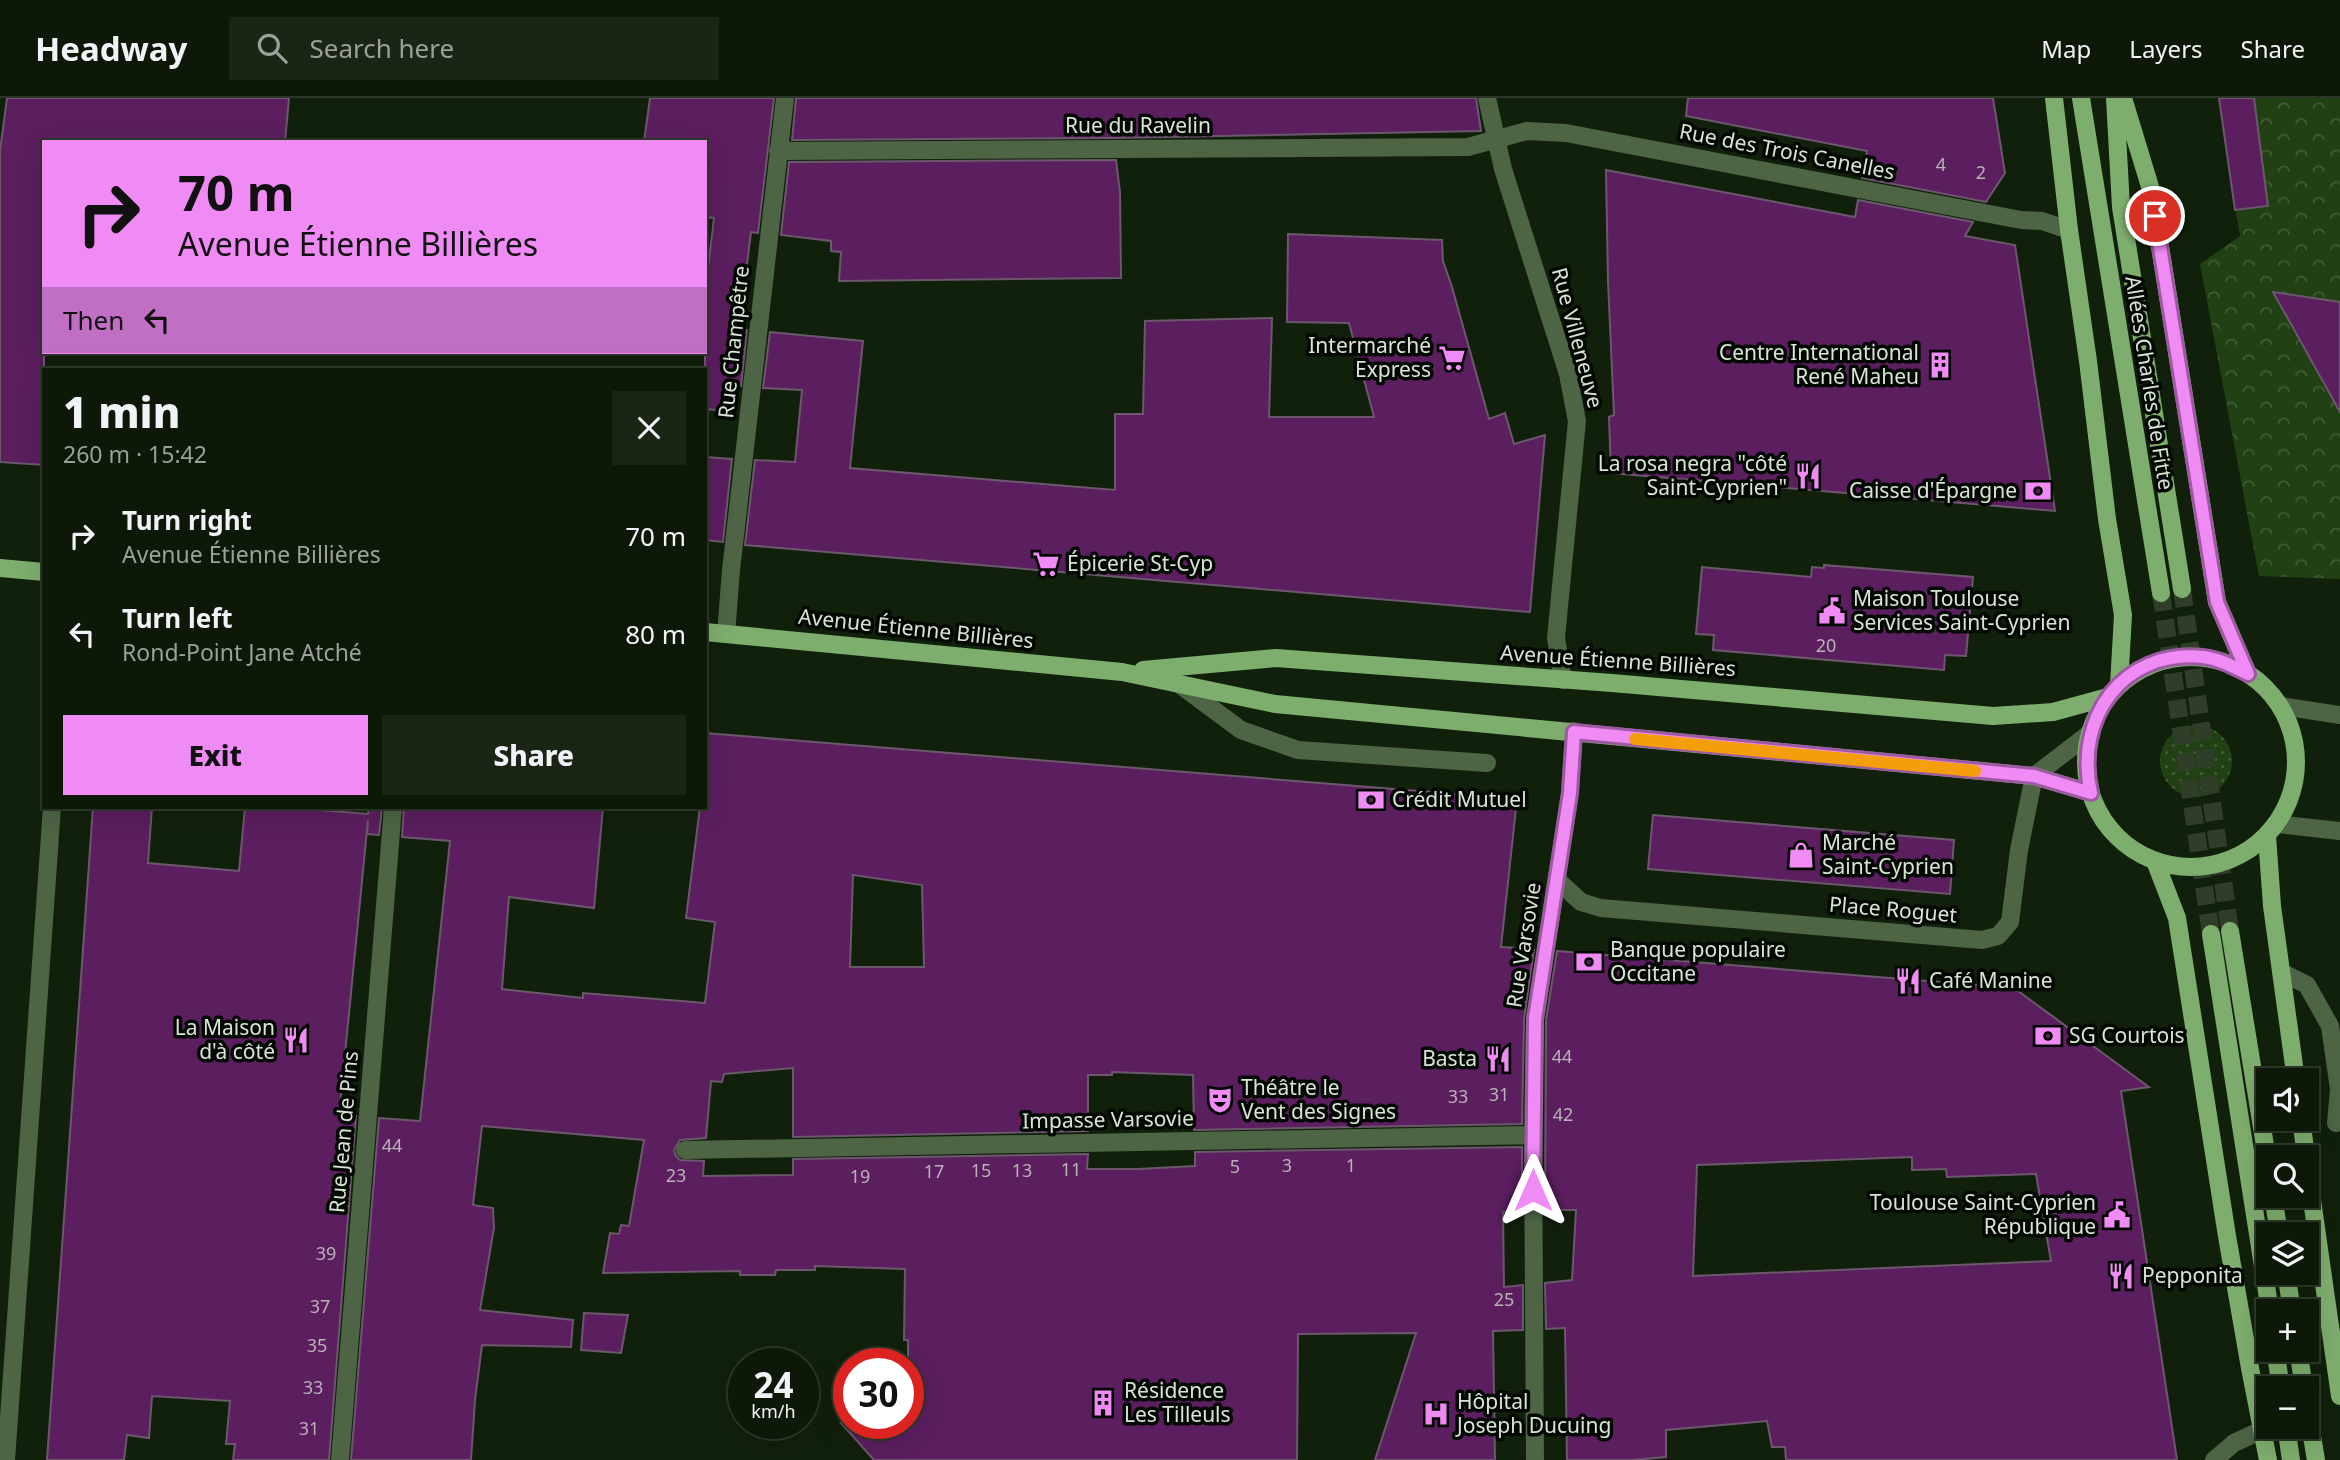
<!DOCTYPE html>
<html lang="en">
<head>
<meta charset="utf-8">
<style>
  :root { --surface:#0d1808; --page:#1b2516; --text:#f1f3f6; --muted:#9aa09c; --line:#2d3729; --accent:#f08bf6 }
  body { margin:0; font-family:"Noto Sans",sans-serif; background:var(--page); color:var(--text); height:100vh; display:flex; flex-direction:column; font-size:26px; white-space:nowrap }
  * { box-sizing:border-box; margin:0 }
  p { font-size:23px; color:var(--muted) }
  .icon { flex:none; width:38px; height:38px; fill:none; stroke:currentColor; stroke-width:2; stroke-linecap:round; stroke-linejoin:round }
  .map { position:relative; flex:1; overflow:hidden }
  .side { position:absolute; left:42px; top:270px; width:665px; height:441px; display:flex; flex-direction:column; background:var(--surface); border-radius:0px; box-shadow:0 7px 28px #0002,0 0 0 2px var(--line) }
  .side>* { flex:none }
  .top-card { position:absolute; left:42px; top:42px; width:665px; height:214px; border-radius:0px; box-shadow:0 7px 28px #0002,0 0 0 2px var(--line); background:#f08bf6; color:#111; overflow:hidden }
  .buttons { position:absolute; left:2256px; top:970px; display:grid; gap:14px }
  .buttons a { display:grid; place-items:center; width:63px; height:63px; border-radius:0px; background:var(--surface); box-shadow:0 7px 28px #0002,0 0 0 2px var(--line); font-size:35px }
  .speed { position:absolute; left:728px; top:1250px; display:flex; gap:14px; font-size:35px; font-weight:700; text-align:center }
  .speed>* { display:grid; place-content:center; width:91px; height:91px; border-radius:50%; background:var(--surface); box-shadow:0 7px 28px #0002,0 0 0 2px var(--line); line-height:1 }
  .speed small { font-size:18px; font-weight:400 }
  .speed .limit { border:10px solid #d22; background:#fff; color:#111 }
  .pin { position:absolute; display:grid; place-items:center; width:60px; height:60px; color:#fff; margin:-30px; border:4px solid #fff; border-radius:50%; box-shadow:0 2px 7px #0007 }
  .me { position:absolute; width:77px; margin:-38px; rotate:0deg; stroke-linejoin:round; filter:drop-shadow(0 0 5px #0008) }
  .turn { display:flex; align-items:center; gap:24px; height:147px; padding:0 21px; font-size:32px }
  .turn .icon { width:91px; height:91px; stroke-width:2.5 }
  .turn b { display:block; font-size:49px; line-height:60px }
  .then { display:flex; align-items:center; height:66px; padding:0 21px; background:#0003; gap:14px; font-size:26px }
  .round { display:grid; place-items:center; flex:none; width:74px; height:74px; border-radius:0px; background:var(--page) }
  .overview { display:flex; align-items:center; justify-content:space-between; height:119px; padding:0 21px }
  h1 { font-size:42px; font-weight:800; line-height:52px }
  .primary-button { display:flex; gap:14px; margin-top:auto; padding:14px 21px }
  .primary-button a { flex:1; height:80px; border-radius:0px; background:var(--accent); color:#111; font-size:28px; font-weight:800; line-height:80px; text-align:center }
  .primary-button a+a { background:var(--page); color:var(--text) }
  ul { padding:0; list-style:none }
  li { display:flex; align-items:center; gap:21px; height:98px; padding:0 21px }
  li div { flex:1 }
  li b { display:block; font-size:26px }
  li em { font-style:normal }
  header { display:flex; align-items:center; gap:42px; box-sizing:border-box; height:98px; padding:0 35px; background:var(--surface); border-bottom:2px solid var(--line) }
  header strong { font-size:33px }
  nav { display:flex; gap:38px; margin-inline-start:auto; font-size:24px }
  .search { width:490px; height:63px; background:var(--page); display:flex; align-items:center; gap:18px; box-sizing:border-box; padding:0 24px; border-radius:0px; color:var(--muted); font-size:26px }
  .map>svg:first-child { display:block }
  .grass { fill:url(#grass-dots) }
  .park { fill:url(#park-crowns) }
  .building { fill:#5b1e5f; stroke:#6c586d; stroke-width:2; fill-rule:evenodd }
  .lines { fill:none; stroke-linecap:round; stroke-linejoin:round }
  .primary-tunnel { stroke:#2f3d29; stroke-width:18; stroke-dasharray:18 9; stroke-linecap:butt }
  .service { stroke:#4d6445; stroke-width:18 }
  .minor { stroke:#4d6445; stroke-width:18 }
  .tertiary { stroke:#4d6445; stroke-width:18 }
  .primary { stroke:#7eae6d; stroke-width:18 }
  .route-casing { stroke:#9c5aa0; stroke-width:18 }
  .route { stroke:#f08bf6; stroke-width:12 }
  .slow { stroke:#f59e0b; stroke-width:12 }
  .labels { text-anchor:middle; stroke-width:7; stroke-linejoin:round; paint-order:stroke }
  .number-label { font-size:18px; fill:#bab2b8 }
  .street-label { font-size:21px; fill:#d9e4d6; stroke:#030802 }
  .poi-label { font-size:21px; fill:#d9e4d6; stroke:#030802; text-anchor:start }
</style>
</head>
<body>
<header>
<strong>Headway</strong>
<div class="search"><svg class="icon" aria-label="search" viewBox="0 0 24 24"><circle cx="10" cy="10" r="6"/><path d="M15 15l6 6"/></svg>Search here</div>
<nav><a>Map</a><a>Layers</a><a>Share</a></nav>
</header>
<div class="map">
<svg width="2340" height="1362" viewBox="0 0 2340 1362">
  <defs>
    <pattern id="grass-dots" width="8" height="8" patternUnits="userSpaceOnUse" patternTransform="scale(1.75)"><rect width="8" height="8" fill="#214114"/><path d="M2 2h.1M6 6h.1" fill="none" stroke="#415c35" stroke-width="1.8" stroke-linecap="round"/></pattern>
    <pattern id="park-crowns" width="20" height="18" patternUnits="userSpaceOnUse" patternTransform="scale(1.75)"><rect width="20" height="18" fill="#214114"/><path d="M2 6a3 3 0 1 1 6 0M12 15a3 3 0 1 1 6 0" fill="none" stroke="#415c35"/></pattern>
  </defs>
  <rect width="100%" height="100%" fill="#11200b"/>
  <path class="grass" d="M2160 663a36 36 0 1 1 72 0a36 36 0 1 1-72 0Z"/>
  <path class="park" d="M2254 0H2340V204L2274 194 2340 314V481L2259 478 2200 166 2240 138 2227 59 2261 53Z"/>
  <path class="building" d="M7 0H289L285 44H44V367L0 364V53Z
    M650 0H774L758 135 751 134 739 231 747 232 741 288H733L730 313 705 311V196L714 120 705 119V44H644Z
    M796 0H1476L1481 33 1114 40 792 42Z
    M1688 0H1993L2005 75 1986 104 1862 80 1867 53 1686 18Z
    M2219 0H2254L2268 108 2235 112Z
    M1116 62 1120 94 1121 180 839 183 841 154 831 153V143L781 137 789 64Z
    M1606 72 1855 119 1858 102 1973 124 1965 138 2015 147 2055 413 1611 375 1609 319 1614 317 1608 183Z
    M1288 136 1442 142 1443 163 1452 189 1489 321 1505 315 1514 346 1545 337 1530 514 745 447 755 362 795 364 802 292 763 290 770 234 863 243 850 370 1115 392V316H1143L1145 223 1272 220 1269 319H1374L1349 225 1287 224Z
    M2273 194 2340 204V314Z
    M705 359 732 361 723 444 705 442Z
    M1824 467 1973 479 1966 558 1945 557 1944 572 1713 552 1714 537 1696 536 1702 469 1811 479 1812 469 1824 470Z
    M705 635 1517 701 1501 849 1534 851 1524 921 1522 1026 1194 1032 1193 977 1112 974V977H1088V1033L793 1039V970L724 976 722 984 711 983 706 1040 680 1042 674 1052 676 1058 680 1062 704 1063 703 1078 793 1077V1061L1088 1056 1087 1071H1138L1195 1068V1054L1522 1049V1113L1503 1114 1504 1189 1523 1187V1232L1493 1233 1495 1362H1375L1416 1235 1298 1236 1297 1362H874L841 1325H908V1242H904L905 1171 815 1168V1172H776L775 1177H740V1173L603 1175 610 1135 619 1136 621 1127 629 1128 644 1042 482 1028 473 1107 493 1110 494 1130 480 1212 573 1222 571 1249 482 1247 475 1302 471 1362H351L379 1020 420 1023 450 743 402 739 404 709H603L594 810 509 799 502 891 583 900V895L705 905 715 824 686 820 700 709H705ZM853 777 922 787 924 869H850Z
    M93 709H152L148 765 239 773 245 709H308V711L368 716 369 709H382L379 737 367 736 368 722 339 1017 356 1018 329 1362H233L235 1346H226L230 1303 152 1298 149 1340 127 1337 124 1362H47Z
    M1653 717 1954 742 1950 796 1648 771Z
    M1557 853 2014 890 2149 989 2121 993 2177 1362H1786L1785 1349H1772L1767 1323 1666 1332V1359L1633 1362H1567L1565 1230 1546 1231 1545 1185 1572 1182 1576 1112H1545L1546 922ZM1912 1059V1072L1946 1071 1947 1079 2036 1076 2051 1163 1693 1178 1697 1067Z
    M584 1215 628 1217 621 1255 581 1252Z"/>
  <g class="lines">
    <path class="primary-tunnel" d="M2182 491 2230 833
      M2161 495 2211 836"/>
    <path class="service" d="M1179 586 1241 632 1298 652 1487 665
      M2281 874 2307 887 2330 928 2339 991 2336 1025
      M2214 1362 2234 1345 2262 1332"/>
    <path class="minor" d="M1487 0 1503 71 1568 276 1577 323 1556 540 1563 582
      M778 53 1468 49 1527 33 1566 35 2021 122 2042 123 2069 132
      M726 536 731 472 785 0
      M1557 782 1581 804 1601 810 1982 842 1998 838 2010 824 2019 752 2034 678 2089 636
      M685 1052 1533 1037
      M6 1362 52 709
      M340 1362 393 709
      M1535 1362 1533 1037 1535 921 1570 695 1574 633"/>
    <path class="tertiary" d="M2281 608 2340 617
      M2277 726 2340 733"/>
    <path class="primary" d="M2054 0 2069 132 2088 263 2107 421 2123 517 2119 587
      M2081 0 2161 495
      M2115 0 2121 109 2182 491
      M2123 0 2151 92 2217 504 2248 576
      M0 470 44 474
      M705 534 1122 574 1275 606 2034 678 2091 695
      M2086 664a105 105 0 1 1 210 0a105 105 0 1 1-210 0Z
      M1143 572 1276 560 1612 585 1993 618 2053 614 2108 599
      M2267 738 2272 808 2296 982
      M2155 763 2177 820 2227 1138 2250 1270 2268 1362
      M2230 833 2268 1066
      M2211 836 2270 1213
      M2301 1020 2306 1059
      M2306 1060 2340 1298
      M2273 1097 2279 1136
      M2286 1174 2292 1213
      M2275 1251 2281 1290
      M2298 1251 2304 1290
      M2306 1303 2316 1362
      M2286 1328 2291 1362"/>
  </g>
  <g class="lines">
    <g class="route-casing">
      <path id="route" d="M1533 1092 1535 921 1570 695 1574 634 2034 678 2091 695C2074 621 2122 551 2203 559 2220 561 2234 569 2248 576L2217 504 2155 118"/>
    </g>
    <use href="#route" class="route"/>
    <path class="slow" d="M1635 641 1975 673"/>
  </g>
  <defs>
    <g id="supermarket-bare" transform="scale(2.1)"><path d="M-6-5.5h2.5l.6 2H6L4.5 2H-2.5L-4.4-4H-6ZM-1.5 3.2a1.3 1.3 0 1 0 .1 0ZM3 3.2a1.3 1.3 0 1 0 .1 0Z" fill="#f08bf6" stroke="#030802" stroke-width="2.5" paint-order="stroke"/></g>
    <g id="building-bare" transform="scale(2.1)"><path d="M-4-6H4V6H1V3H-1V6H-4ZM-2.5-4.3h1.7v1.8h-1.7ZM.8-4.3h1.7v1.8H.8ZM-2.5-1h1.7V.8h-1.7ZM.8-1h1.7V.8H.8Z" fill="#f08bf6" stroke="#030802" stroke-width="2.5" paint-order="stroke"/></g>
    <g id="restaurant-bare" transform="scale(2.1)"><path d="M-5-6h1v4h1v-4h1v4h1v-4h1v5L-1.5 .5V6h-2V.5L-5-1ZM5-6V6H3V1.5H1.5Q1.5-4 5-6Z" fill="#f08bf6" stroke="#030802" stroke-width="2.5" paint-order="stroke"/></g>
    <g id="bank-bare" transform="scale(2.1)"><path d="M-6-4H6V4H-6ZM0-2.3a2.3 2.3 0 1 0 0 4.6a2.3 2.3 0 1 0 0-4.6Z" fill="#f08bf6" stroke="#030802" stroke-width="2.5" paint-order="stroke"/></g>
    <g id="civic-bare" transform="scale(2.1)"><path d="M-.6-6.5H3V-4.5H.6V-3L4-1V1h2V6H-6V1h2V-1L-.6-3ZM-1.2 2.5V6h2.4V2.5Z" fill="#f08bf6" stroke="#030802" stroke-width="2.5" paint-order="stroke"/></g>
    <g id="shop-bare" transform="scale(2.1)"><path d="M-5-2.5h2.3a2.7 3.5 0 0 1 5.4 0H5L5.5 6h-11ZM-1.5-2.5h3a1.5 2.3 0 0 0-3 0Z" fill="#f08bf6" stroke="#030802" stroke-width="2.5" paint-order="stroke"/></g>
    <g id="theatre-bare" transform="scale(2.1)"><path d="M-5-5.5Q0-4 5-5.5V0Q5 5 0 6Q-5 5-5 0ZM-3.3-2.5H-1v1.5H-3.3ZM1-2.5H3.3v1.5H1ZM-2.8 1Q0 5.5 2.8 1Z" fill="#f08bf6" stroke="#030802" stroke-width="2.5" paint-order="stroke"/></g>
    <g id="hospital-bare" transform="scale(2.1)"><path d="M-5-5h3v3.5h4V-5h3V5h-3V1.5h-4V5h-3Z" fill="#f08bf6" stroke="#030802" stroke-width="2.5" paint-order="stroke"/></g>
  </defs>
  <g fill-rule="evenodd">
    <use href="#supermarket-bare" x="1452" y="260"/>
    <use href="#building-bare" x="1940" y="267"/>
    <use href="#restaurant-bare" x="1808" y="378"/>
    <use href="#bank-bare" x="2038" y="393"/>
    <use href="#supermarket-bare" x="1046" y="466"/>
    <use href="#civic-bare" x="1832" y="513"/>
    <use href="#bank-bare" x="1371" y="702"/>
    <use href="#shop-bare" x="1801" y="757"/>
    <use href="#bank-bare" x="1589" y="864"/>
    <use href="#restaurant-bare" x="1908" y="883"/>
    <use href="#bank-bare" x="2048" y="938"/>
    <use href="#restaurant-bare" x="296" y="942"/>
    <use href="#restaurant-bare" x="1498" y="961"/>
    <use href="#theatre-bare" x="1220" y="1002"/>
    <use href="#civic-bare" x="2117" y="1117"/>
    <use href="#restaurant-bare" x="2121" y="1178"/>
    <use href="#building-bare" x="1103" y="1305"/>
    <use href="#hospital-bare" x="1436" y="1316"/>
  </g>
  <g class="labels">
    <g class="number-label">
      <text x="1941" y="73">4</text>
      <text x="1981" y="81">2</text>
      <text x="1826" y="554">20</text>
      <text x="1562" y="965">44</text>
      <text x="1499" y="1003">31</text>
      <text x="1458" y="1005">33</text>
      <text x="1563" y="1023">42</text>
      <text x="392" y="1054">44</text>
      <text x="1287" y="1074">3</text>
      <text x="1351" y="1074">1</text>
      <text x="1235" y="1075">5</text>
      <text x="1071" y="1078">11</text>
      <text x="981" y="1079">15</text>
      <text x="1022" y="1079">13</text>
      <text x="934" y="1080">17</text>
      <text x="676" y="1084">23</text>
      <text x="860" y="1085">19</text>
      <text x="326" y="1162">39</text>
      <text x="1504" y="1208">25</text>
      <text x="320" y="1215">37</text>
      <text x="317" y="1254">35</text>
      <text x="313" y="1296">33</text>
      <text x="309" y="1337">31</text>
    </g>
    <g class="street-label">
      <text x="1138" y="35">Rue du Ravelin</text>
      <text transform="translate(1787 54) rotate(11)" y="7">Rue des Trois Canelles</text>
      <text transform="translate(1577 240) rotate(75)" y="7">Rue Villeneuve</text>
      <text transform="translate(734 244) rotate(-84)" y="7">Rue Champêtre</text>
      <text transform="translate(2149 285) rotate(81)" y="7">Allées Charles de Fitte</text>
      <text transform="translate(916 531) rotate(6)" y="7">Avenue Étienne Billières</text>
      <text transform="translate(1618 563) rotate(4)" y="7">Avenue Étienne Billières</text>
      <text transform="translate(1893 812) rotate(5)" y="7">Place Roguet</text>
      <text transform="translate(1524 847) rotate(-81)" y="7">Rue Varsovie</text>
      <text transform="translate(1108 1022) rotate(-1)" y="7">Impasse Varsovie</text>
      <text transform="translate(344 1034) rotate(-85)" y="7">Rue Jean de Pins</text>
    </g>
    <g class="poi-label">
      <text x="1431" y="255" text-anchor="end">Intermarché<tspan x="1431" dy="24">Express</tspan></text>
      <text x="1919" y="262" text-anchor="end">Centre International<tspan x="1919" dy="24">René Maheu</tspan></text>
      <text x="1787" y="373" text-anchor="end">La rosa negra "côté<tspan x="1787" dy="24">Saint-Cyprien"</tspan></text>
      <text x="2017" y="400" text-anchor="end">Caisse d'Épargne</text>
      <text x="1067" y="473">Épicerie St-Cyp</text>
      <text x="1853" y="508">Maison Toulouse<tspan x="1853" dy="24">Services Saint-Cyprien</tspan></text>
      <text x="1392" y="709">Crédit Mutuel</text>
      <text x="1822" y="752">Marché<tspan x="1822" dy="24">Saint-Cyprien</tspan></text>
      <text x="1610" y="859">Banque populaire<tspan x="1610" dy="24">Occitane</tspan></text>
      <text x="1929" y="890">Café Manine</text>
      <text x="275" y="937" text-anchor="end">La Maison<tspan x="275" dy="24">d'à côté</tspan></text>
      <text x="2069" y="945">SG Courtois</text>
      <text x="1477" y="968" text-anchor="end">Basta</text>
      <text x="1241" y="997">Théâtre le<tspan x="1241" dy="24">Vent des Signes</tspan></text>
      <text x="2096" y="1112" text-anchor="end">Toulouse Saint-Cyprien<tspan x="2096" dy="24">République</tspan></text>
      <text x="2142" y="1185">Pepponita</text>
      <text x="1124" y="1300">Résidence<tspan x="1124" dy="24">Les Tilleuls</tspan></text>
      <text x="1457" y="1311">Hôpital<tspan x="1457" dy="24">Joseph Ducuing</tspan></text>
    </g>
  </g>
</svg>
<div class="buttons">
<a><svg class="icon" aria-label="sound" viewBox="0 0 24 24"><path d="M4 9h4l5-4v14l-5-4H4zM17 9q2 3 0 6"/></svg></a>
<a><svg class="icon" aria-label="search" viewBox="0 0 24 24"><circle cx="10" cy="10" r="6"/><path d="M15 15l6 6"/></svg></a>
<a><svg class="icon" aria-label="layers" viewBox="0 0 24 24"><path d="M12 4l9 5-9 5-9-5zM3 14l9 5 9-5"/></svg></a>
<a>+</a>
<a>−</a>
</div>
<div class="speed"><div>24<small>km/h</small></div><div class="limit">30</div></div>
<div class="pin" style="left:2155px;top:118px;background:#d93025"><svg class="icon" aria-label="arrive" viewBox="0 0 24 24"><path d="M6 21V4h12l-3 4 3 4H6"/></svg></div>
<svg class="me" style="left:1533px;top:1092px" viewBox="-20 -20 40 40"><path d="M0-17L14 15 0 8-14 15z" fill="#f08bf6" stroke="#fff" stroke-width="4"/></svg>
<div class="top-card">
<div class="turn"><svg class="icon" aria-label="right" viewBox="0 0 24 24"><path d="M7 20v-9h11M14 6l5 5-5 5"/></svg><div><b>70 m</b>Avenue Étienne Billières</div></div>
<div class="then">Then<svg class="icon" aria-label="left" viewBox="0 0 24 24"><path d="M17 20v-9H6M10 6l-5 5 5 5"/></svg></div>
</div>
<section class="side">
<div class="overview"><div><h1>1 min</h1><p>260 m · 15:42</p></div><a class="round"><svg class="icon" aria-label="close" viewBox="0 0 24 24"><path d="M6 6l12 12M18 6L6 18"/></svg></a></div>
<ul>
<li><svg class="icon" aria-label="right" viewBox="0 0 24 24"><path d="M7 20v-9h11M14 6l5 5-5 5"/></svg><div><b>Turn right</b><p>Avenue Étienne Billières</p></div><em>70 m</em></li>
<li><svg class="icon" aria-label="left" viewBox="0 0 24 24"><path d="M17 20v-9H6M10 6l-5 5 5 5"/></svg><div><b>Turn left</b><p>Rond-Point Jane Atché</p></div><em>80 m</em></li>
</ul>
<div class="primary-button"><a>Exit</a><a>Share</a></div>
</section>
</div>
</body>
</html>
